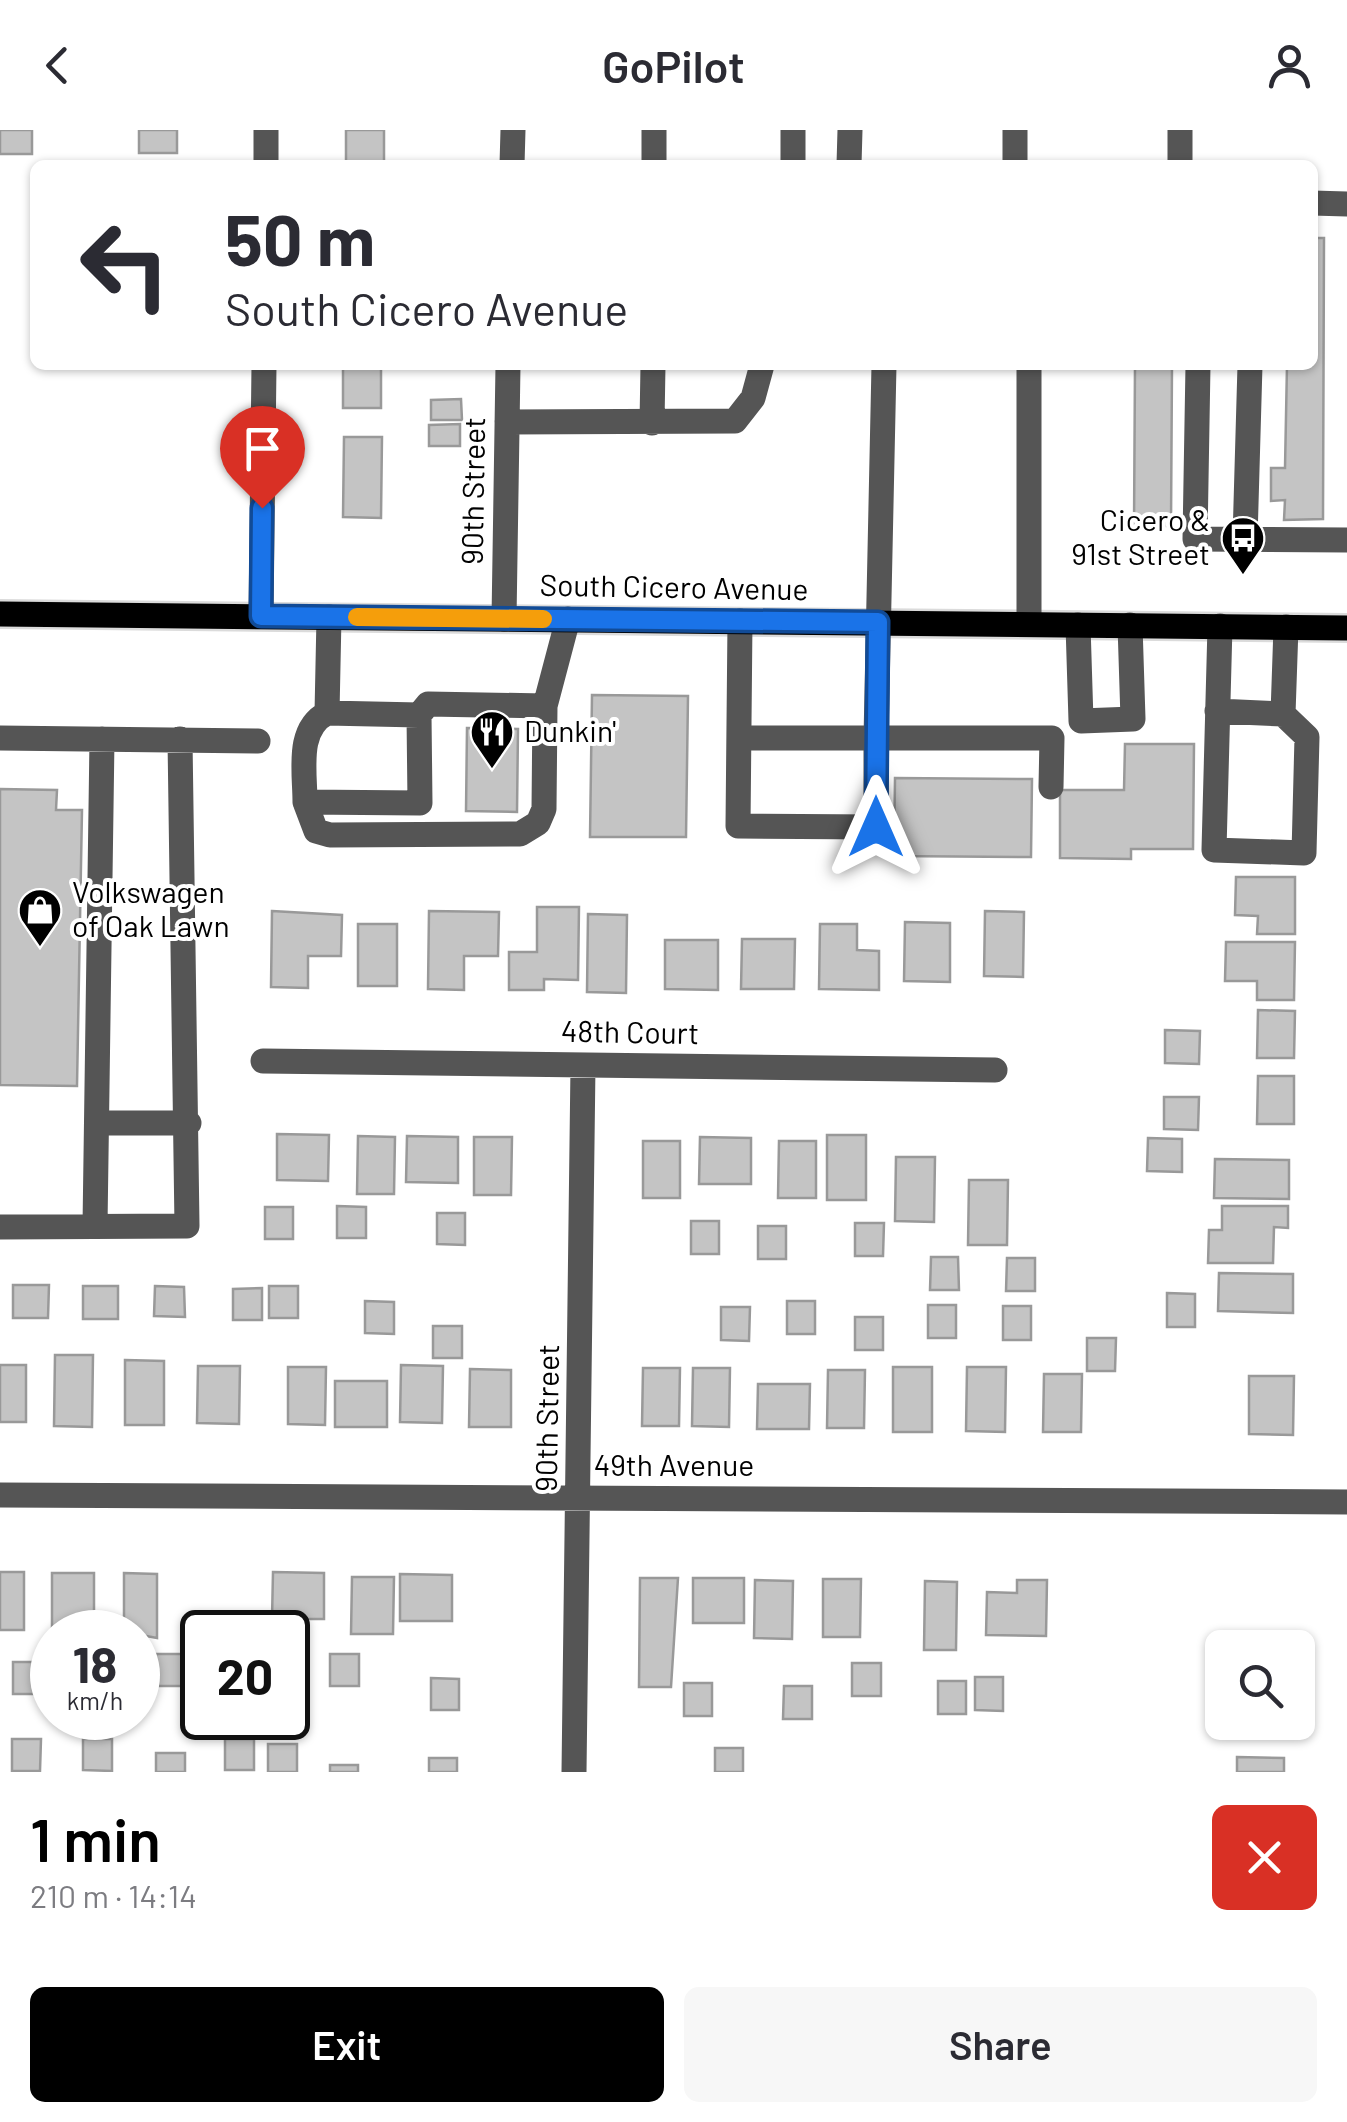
<!DOCTYPE html>
<html lang="en">
<head>
<meta charset="utf-8">
<style>
  :root { --surface:#fff; --page:#f7f7f7; --text:#2b2b33; --muted:#7c7c81; --accent:#000 }
  body { margin:0; font-family:Barlow,sans-serif; background:var(--page); color:var(--text); height:100vh; display:flex; flex-direction:column; font-size:38px; white-space:nowrap }
  * { box-sizing:border-box; margin:0 }
  p { font-size:32px; color:var(--muted) }
  .icon { flex:none; width:55px; height:55px; fill:none; stroke:currentColor; stroke-width:2; stroke-linecap:round; stroke-linejoin:round }
  .map { position:relative; height:1642px; overflow:hidden }
  .panel { display:flex; flex-direction:column; background:var(--surface); flex:1 }
  .panel>* { flex:none }
  .banner { position:absolute; left:30px; top:30px; width:1288px; height:210px; border-radius:15px; box-shadow:0 2px 8px #0004; background:#fff; color:var(--text); overflow:hidden }
  .fabs { position:absolute; left:1205px; top:1500px; display:grid; gap:20px }
  .fabs a { display:grid; place-items:center; width:110px; height:110px; border-radius:15px; background:var(--surface); box-shadow:0 2px 8px #0004; font-size:50px }
  .speed { position:absolute; left:30px; top:1480px; display:flex; gap:20px; font-size:50px; font-weight:700; text-align:center }
  .speed>* { display:grid; place-content:center; width:130px; height:130px; border-radius:50%; background:var(--surface); box-shadow:0 2px 8px #0004; line-height:1 }
  .speed small { font-size:25px; font-weight:400 }
  .speed .limit { border:5px solid #111; border-radius:15px; background:#fff; color:#111 }
  .pin { position:absolute; display:grid; place-items:center; width:85px; height:85px; color:#fff; margin:-102px -42px; border-radius:50% 50% 50% 0; rotate:-45deg; box-shadow:0 0 10px #0007 }
  .pin .icon { rotate:45deg }
  .me { position:absolute; width:110px; margin:-55px; rotate:0deg; stroke-linejoin:round; filter:drop-shadow(0 0 8px #0008) }
  .turn { display:flex; align-items:center; gap:35px; height:210px; padding:0 30px; font-size:45px }
  .turn .icon { width:130px; height:130px; stroke-width:2.5 }
  .turn b { display:block; font-size:70px; line-height:85px }
  .round { display:grid; place-items:center; flex:none; width:105px; height:105px; border-radius:15px; background:var(--page) }
  .summary { display:flex; align-items:center; justify-content:space-between; height:170px; padding:0 30px }
  h1 { font-size:60px; font-weight:600; line-height:75px; color:var(--accent) }
  .primary-button { display:flex; gap:20px; margin-top:auto; padding:20px 30px }
  .primary-button a { flex:1; height:115px; border-radius:15px; background:var(--accent); color:#fff; font-size:40px; font-weight:600; line-height:115px; text-align:center }
  .primary-button a+a { background:var(--page); color:var(--text) }
  header { display:flex; justify-content:space-between; align-items:center; height:130px; padding:0 30px; background:var(--surface); font-size:45px; font-weight:600 }
  .map>svg:first-child { display:block }
  .building { fill:#c4c4c4; stroke:#999; stroke-width:2.5 }
  .lines { fill:none; stroke-linecap:round; stroke-linejoin:round }
  .major-casing { stroke:#dbdbdb; stroke-width:30 }
  .minor { stroke:#555; stroke-width:25 }
  .major { stroke:#000; stroke-width:25 }
  .route-casing { stroke:#114b97; stroke-width:25 }
  .route { stroke:#1a73e8; stroke-width:18 }
  .slow { stroke:#f59e0b; stroke-width:18 }
  .labels { text-anchor:middle; stroke-width:8; stroke-linejoin:round; paint-order:stroke }
  .street-label { font-size:30px; fill:#000; stroke:#fff }
  .poi-label { font-size:30px; fill:#000; stroke:#fff; text-anchor:start }
</style>
</head>
<body>
<header><svg class="icon" aria-label="back" viewBox="0 0 24 24"><path d="M15 5l-7 7 7 7"/></svg>GoPilot<svg class="icon" aria-label="person" viewBox="0 0 24 24"><circle cx="12" cy="8" r="4"/><path d="M4 21q1-7 8-7t8 7"/></svg></header>
<div class="map">
<svg width="1347" height="1642" viewBox="0 0 1347 1642">
  <rect width="100%" height="100%" fill="#fff"/>
  <path class="building" d="M0 0H32V24H0Z
    M139 0H177V23H139Z
    M346 0H384V35H346Z
    M1312 108H1324L1323 389 1284 390 1285 370 1271 371V338H1285L1287 235H1312Z
    M343 235H381V278H343Z
    M1135 235H1172L1171 396H1134Z
    M461 269 462 290H431V270Z
    M460 294V316H429V295Z
    M344 307H382L381 388 343 387Z
    M592 565 688 566 686 707H590Z
    M467 598 518 599 517 682 466 681Z
    M1125 614H1194L1193 719H1131V729L1060 728V660H1124Z
    M895 648 1032 649 1031 727 894 726Z
    M0 659 57 660 56 680H82L77 956 0 955Z
    M1236 747H1295V804H1257L1258 786 1235 785Z
    M537 777H579L578 850 544 849V860H509V822H537Z
    M272 781 342 785 341 826H308V858L271 857Z
    M429 781 499 782 498 826H464V860L428 859Z
    M985 781 1024 782 1023 847 984 846Z
    M588 784 627 785 626 863 587 862Z
    M905 792 950 793V852L904 851Z
    M358 794H397V856H358Z
    M820 794H857V820L879 821V860L819 859Z
    M742 809H795L794 859H741Z
    M665 810H718V860L665 859Z
    M1226 812H1295L1294 870H1257V851H1225Z
    M1258 880 1295 881 1294 928H1257Z
    M1165 900 1200 901 1199 934 1165 933Z
    M1258 946H1294V994H1257Z
    M1164 967H1199L1198 1000 1164 999Z
    M277 1004 329 1005 328 1051 277 1050Z
    M827 1005H866V1070H827Z
    M358 1006 395 1007 394 1064H357Z
    M407 1006 458 1007V1053L406 1052Z
    M474 1007H512L511 1065H474Z
    M700 1007 751 1008V1054H699Z
    M1148 1008 1182 1009V1042L1147 1041Z
    M643 1011H680V1068H643Z
    M779 1011H816V1068H778Z
    M896 1027H935L934 1092 895 1091Z
    M1215 1029 1289 1030V1069L1214 1068Z
    M969 1050H1008L1007 1115H968Z
    M337 1076 366 1077V1108H337Z
    M1222 1076H1288V1098L1274 1097 1273 1133H1208L1209 1100H1222Z
    M265 1077H293V1109H265Z
    M437 1083H465V1115L437 1114Z
    M691 1091H719V1124H691Z
    M855 1093H884L883 1126H855Z
    M758 1096H786V1129H758Z
    M931 1127H958L959 1160H930Z
    M1007 1128H1035V1161H1006Z
    M1219 1143 1293 1144V1183L1218 1181Z
    M13 1155H49L48 1188H13Z
    M83 1156H118V1189H83Z
    M155 1156 184 1157 185 1187 154 1186Z
    M269 1156H298V1188H269Z
    M262 1158V1190H233V1159Z
    M1167 1163 1195 1164V1197H1167Z
    M365 1171 394 1172V1204L365 1203Z
    M787 1171H815V1204H787Z
    M928 1175H956V1208H928Z
    M1003 1176H1031V1210H1003Z
    M721 1177H750L749 1211 721 1210Z
    M855 1187H883V1220H855Z
    M433 1196H462V1228H433Z
    M1087 1208H1116L1115 1241H1087Z
    M55 1225H93L92 1297 54 1296Z
    M125 1230 164 1231V1295H125Z
    M0 1235H26V1292H0Z
    M401 1235 443 1236 442 1293 400 1292Z
    M198 1236H240L239 1294 197 1293Z
    M288 1237H326L325 1295 288 1294Z
    M893 1237H932V1302H893Z
    M967 1237H1006L1005 1302 966 1301Z
    M643 1238H680L679 1296H642Z
    M693 1238H730L729 1297 692 1296Z
    M470 1239 511 1240V1297H469Z
    M828 1240H865L864 1298H827Z
    M1044 1244H1082L1081 1302H1043Z
    M1249 1246H1294L1293 1305 1249 1304Z
    M335 1251H387V1297H335Z
    M758 1254H810L809 1299H757Z
    M0 1442H24V1500H0Z
    M273 1442 324 1443V1489H272Z
    M52 1443H94V1501L52 1500Z
    M124 1443 157 1444V1508L124 1502Z
    M400 1444 452 1445V1491H400Z
    M352 1447H394L393 1504H351Z
    M640 1448H678L671 1557H639Z
    M693 1448H744V1493H693Z
    M823 1449H861L860 1507H823Z
    M755 1450 793 1451 792 1509 754 1508Z
    M1017 1450H1047L1046 1506 986 1505 987 1462 1017 1463Z
    M925 1451 957 1452 956 1520H924Z
    M288 1521H291L290 1553H288Z
    M156 1524H185L184 1556H156Z
    M330 1524H359V1556H330Z
    M13 1532H42V1564H13Z
    M852 1533H881V1566H852Z
    M975 1547H1003V1581L975 1580Z
    M431 1548 459 1549V1580H431Z
    M938 1551H966V1584H938Z
    M684 1553H712V1586H684Z
    M784 1556H812V1589H783Z
    M12 1609H41L40 1641H12Z
    M83 1609H112V1641L83 1640Z
    M225 1609H254V1640H225Z
    M268 1614H297V1642H268Z
    M715 1618H743V1642H715Z
    M156 1623H185V1642H156Z
    M1237 1627 1284 1628V1642H1237Z
    M429 1628H457V1642H429Z
    M330 1635H358V1642H330Z"/>
  <g class="lines">
    <g class="major-casing">
      <path id="major" d="M0 484 1347 498"/>
    </g>
    <path class="minor" d="M266 35V0
      M512 35 513 0
      M654 35V0
      M793 35V0
      M849 35 850 0
      M1015 35V0
      M1180 35V0
      M1312 73 1347 74
      M884 235 876 608H1052L1051 657
      M1029 235V494
      M1198 235 1195 409 1347 410
      M507 292 735 291 753 268 762 235
      M652 293 653 235
      M1245 409 1250 235
      M261 486 264 235
      M504 489 508 235
      M1078 495 1081 591 1133 589 1130 495
      M1217 581 1283 584 1307 607 1304 723 1214 720 1220 496
      M327 583 419 585 420 673 305 672C305 641 296 599 327 583Z
      M327 583 329 487
      M1283 584 1286 497
      M419 585 428 574 545 576
      M0 608 258 611
      M739 608H876V697L738 696 740 491
      M305 672 316 701 330 705 520 704 538 693 544 679 545 576 568 489
      M263 931 995 940
      M98 993H189
      M95 1096 102 609
      M0 1097 187 1096 180 609
      M0 1365 1347 1372
      M574 1642 583 935"/>
    <use href="#major" class="major"/>
  </g>
  <g class="lines">
    <g class="route-casing">
      <path id="route" d="M262 378 261 486 878 492 876 697"/>
    </g>
    <use href="#route" class="route"/>
    <path class="slow" d="M357 487 543 489"/>
  </g>
  <defs>
    <g id="bus-pin" transform="scale(2.25)"><path d="M0 17L-7.5 6A9.5 9.5 0 1 1 7.5 6Z" fill="#000" stroke="#fff"/><path d="M-5-6H5V4H4V6H2V4H-2V6H-4V4H-5ZM-3.5-4V0h7V-4ZM-3.5 1.2v1.5H-2V1.2ZM2 1.2v1.5H3.5V1.2Z" fill="#fff"/></g>
    <g id="restaurant-pin" transform="scale(2.25)"><path d="M0 17L-7.5 6A9.5 9.5 0 1 1 7.5 6Z" fill="#000" stroke="#fff"/><path d="M-5-6h1v4h1v-4h1v4h1v-4h1v5L-1.5 .5V6h-2V.5L-5-1ZM5-6V6H3V1.5H1.5Q1.5-4 5-6Z" fill="#fff"/></g>
    <g id="shop-pin" transform="scale(2.25)"><path d="M0 17L-7.5 6A9.5 9.5 0 1 1 7.5 6Z" fill="#000" stroke="#fff"/><path d="M-5-2.5h2.3a2.7 3.5 0 0 1 5.4 0H5L5.5 6h-11ZM-1.5-2.5h3a1.5 2.3 0 0 0-3 0Z" fill="#fff"/></g>
  </defs>
  <g fill-rule="evenodd">
    <use href="#bus-pin" x="1243" y="408"/>
    <use href="#restaurant-pin" x="492" y="602"/>
    <use href="#shop-pin" x="40" y="780"/>
  </g>
  <g class="labels">
    <g class="street-label">
      <text transform="translate(474 361) rotate(-89)" y="10">90th Street</text>
      <text transform="translate(674 458) rotate(1)" y="10">South Cicero Avenue</text>
      <text transform="translate(630 903) rotate(1)" y="10">48th Court</text>
      <text transform="translate(548 1288) rotate(-89)" y="10">90th Street</text>
      <text x="674" y="1346">49th Avenue</text>
    </g>
    <g class="poi-label">
      <text x="1210" y="401" text-anchor="end">Cicero &amp;<tspan x="1210" dy="34">91st Street</tspan></text>
      <text x="524" y="612">Dunkin'</text>
      <text x="72" y="773">Volkswagen<tspan x="72" dy="34">of Oak Lawn</tspan></text>
    </g>
  </g>
</svg>
<div class="fabs">
<a><svg class="icon" aria-label="search" viewBox="0 0 24 24"><circle cx="10" cy="10" r="6"/><path d="M15 15l6 6"/></svg></a>
</div>
<div class="speed"><div>18<small>km/h</small></div><div class="limit">20</div></div>
<div class="pin" style="left:262px;top:378px;background:#d93025"><svg class="icon" aria-label="arrive" viewBox="0 0 24 24"><path d="M6 21V4h12l-3 4 3 4H6"/></svg></div>
<svg class="me" style="left:876px;top:697px" viewBox="-20 -20 40 40"><path d="M0-17L14 15 0 8-14 15z" fill="#1a73e8" stroke="#fff" stroke-width="4"/></svg>
<div class="banner">
<div class="turn"><svg class="icon" aria-label="left" viewBox="0 0 24 24"><path d="M17 20v-9H6M10 6l-5 5 5 5"/></svg><div><b>50 m</b>South Cicero Avenue</div></div>
</div>
</div>
<section class="panel">
<div class="summary"><div><h1>1 min</h1><p>210 m · 14:14</p></div><a class="round" style="background:#d93025;color:#fff"><svg class="icon" aria-label="close" viewBox="0 0 24 24"><path d="M6 6l12 12M18 6L6 18"/></svg></a></div>
<div class="primary-button"><a>Exit</a><a>Share</a></div>
</section>
</body>
</html>
